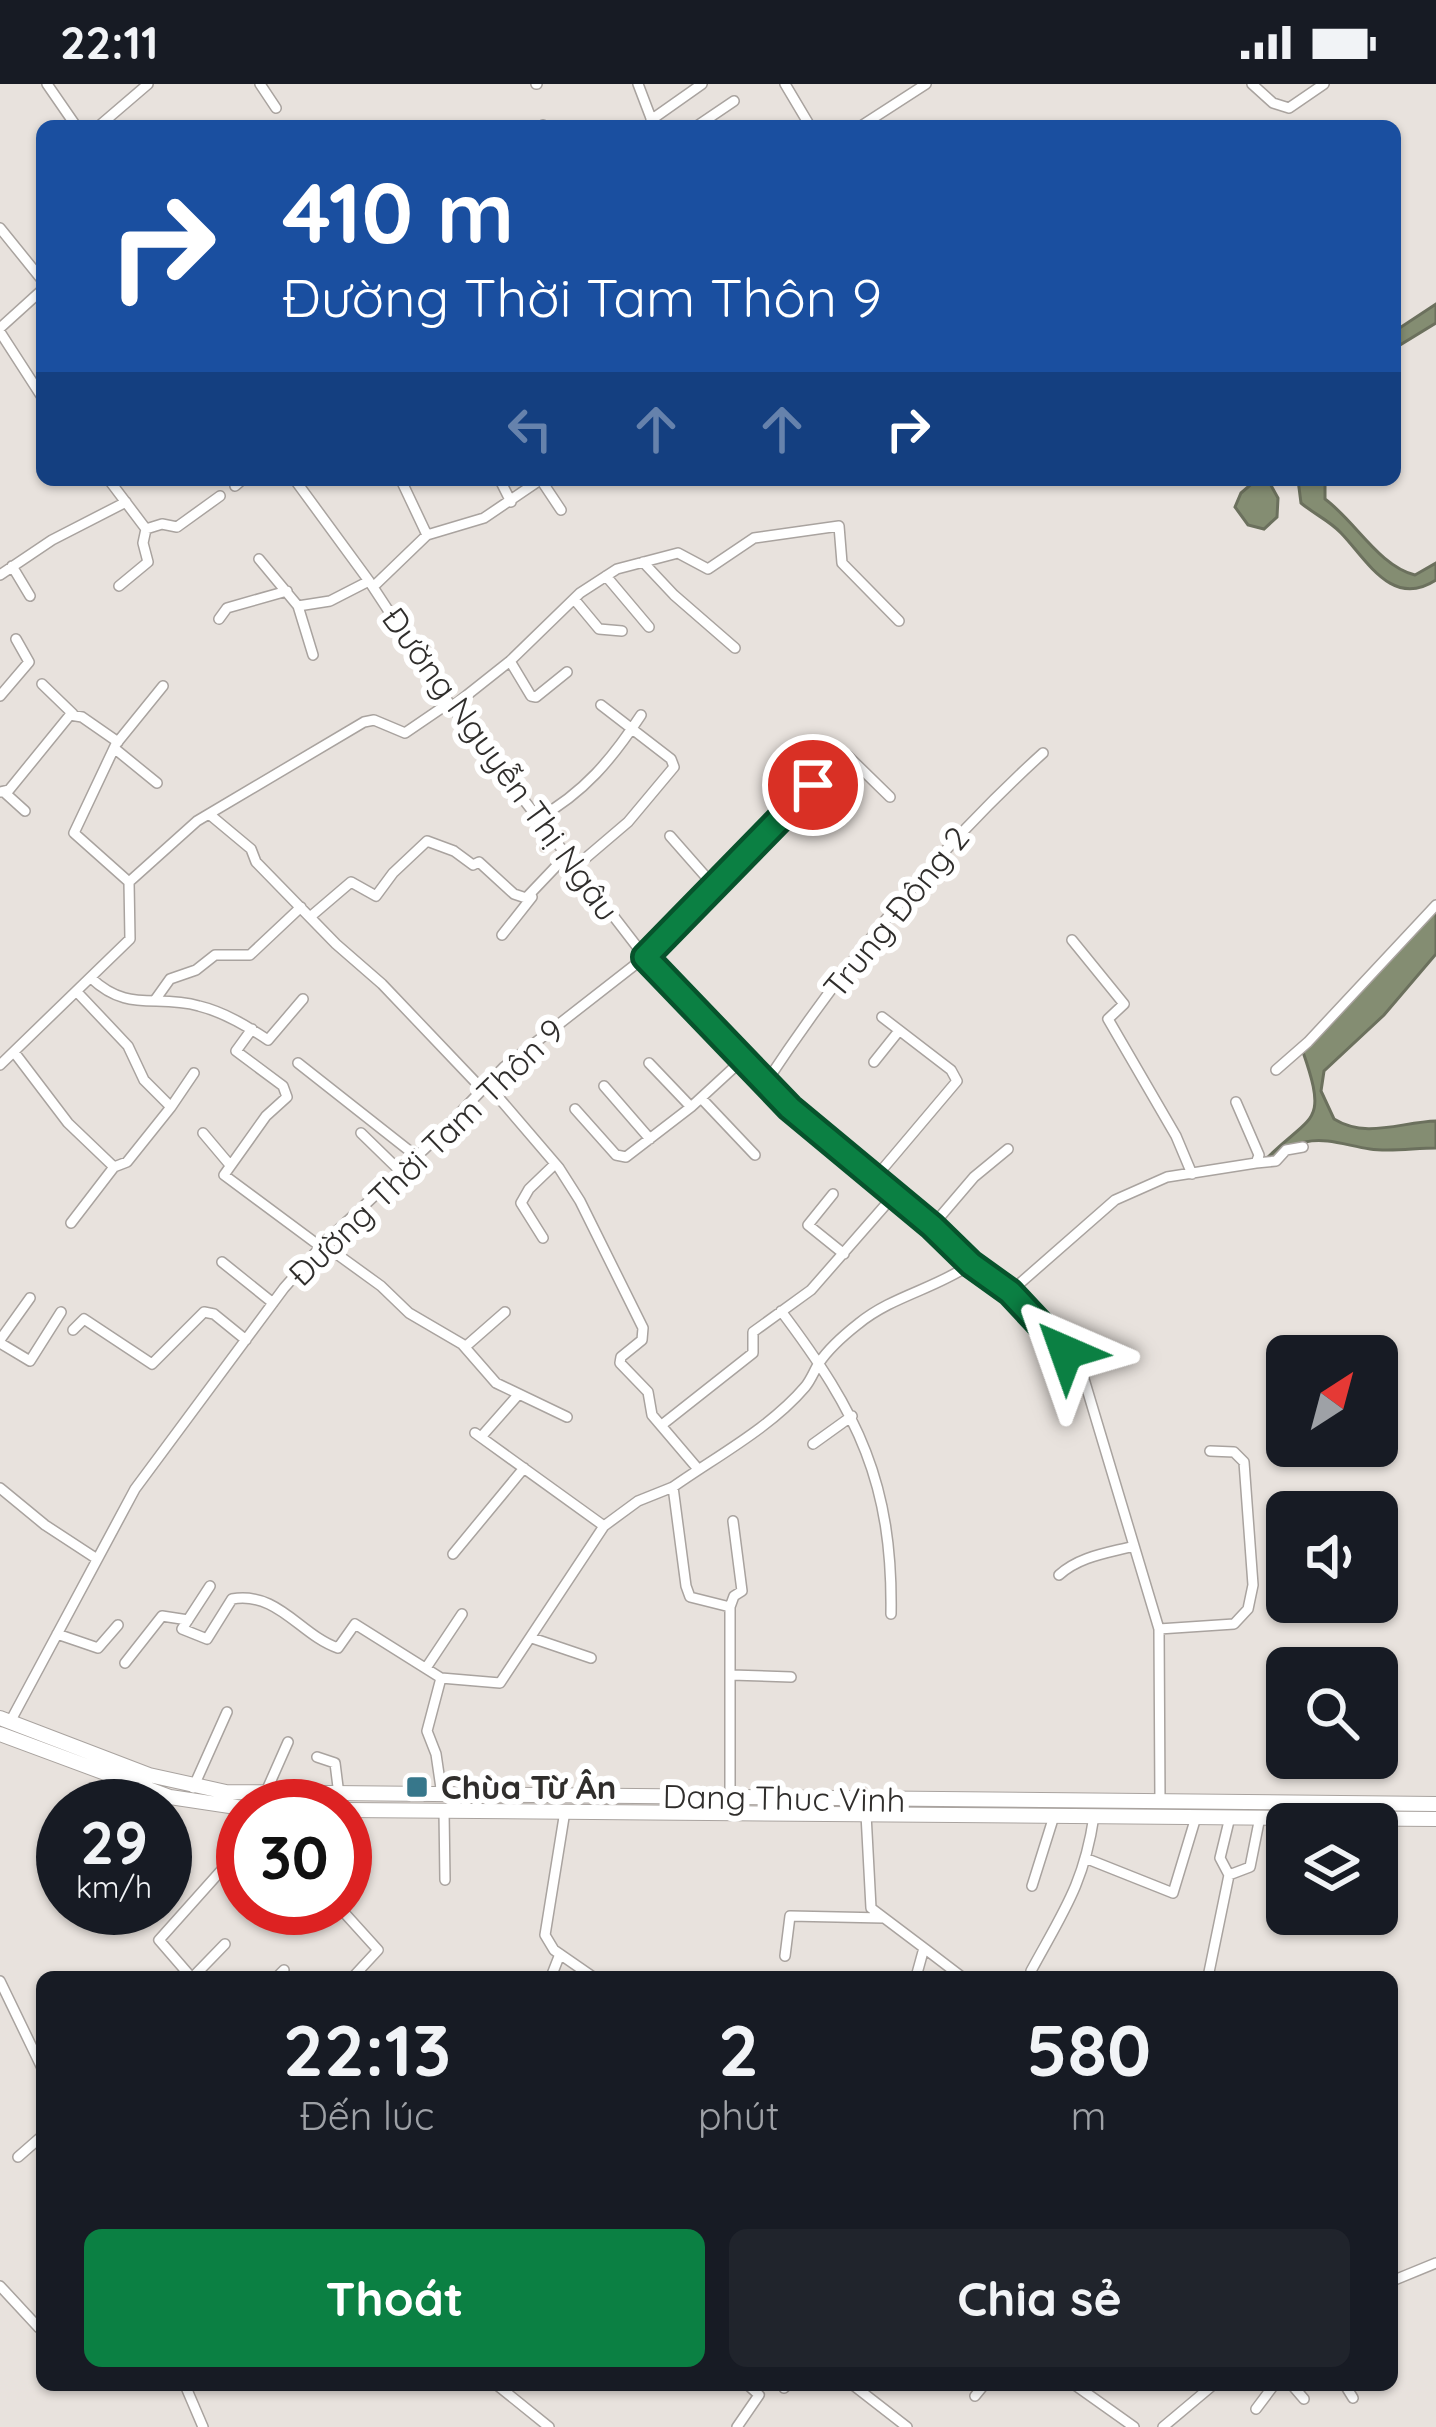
<!DOCTYPE html>
<html lang="vi">
<head>
<meta charset="utf-8">
<style>
  :root { --surface:#171b24; --page:#20242c; --text:#f1f3f6; --muted:#9ea1a6; --accent:#0b8043 }
  body { margin:0; font-family:Quicksand,sans-serif; background:var(--page); color:var(--text); height:100vh; display:flex; flex-direction:column; font-size:45px; white-space:nowrap }
  * { box-sizing:border-box; margin:0 }
  p { font-size:39px; color:var(--muted) }
  .icon { flex:none; width:66px; height:66px; fill:none; stroke:currentColor; stroke-width:2; stroke-linecap:round; stroke-linejoin:round }
  .map { position:relative; flex:1; overflow:hidden }
  .panel { position:absolute; left:36px; top:1887px; width:1362px; height:420px; display:flex; flex-direction:column; background:var(--surface); border-radius:18px; box-shadow:0 3px 9px #0004 }
  .panel>* { flex:none }
  .hud { position:absolute; left:36px; top:36px; width:1365px; height:366px; border-radius:18px; box-shadow:0 3px 9px #0004; background:#1a4fa0; color:#fff; overflow:hidden }
  .needle { width:78px; rotate:36deg }
  .tools { position:absolute; left:1266px; top:1251px; display:grid; gap:24px }
  .tools a { display:grid; place-items:center; width:132px; height:132px; border-radius:18px; background:var(--surface); box-shadow:0 3px 9px #0004; font-size:60px }
  .speed { position:absolute; left:36px; top:1695px; display:flex; gap:24px; font-size:60px; font-weight:700; text-align:center }
  .speed>* { display:grid; place-content:center; width:156px; height:156px; border-radius:50%; background:var(--surface); box-shadow:0 3px 9px #0004; line-height:1 }
  .speed small { font-size:30px; font-weight:400 }
  .speed .limit { border:18px solid #d22; background:#fff; color:#111 }
  .pin { position:absolute; display:grid; place-items:center; width:102px; height:102px; color:#fff; margin:-51px; border:6px solid #fff; border-radius:50%; box-shadow:0 3px 12px #0007 }
  .me { position:absolute; width:132px; margin:-66px; rotate:317deg; stroke-linejoin:round; filter:drop-shadow(0 0 9px #0008) }
  .turn { display:flex; align-items:center; gap:42px; height:252px; padding:0 48px; font-size:54px }
  .turn .icon { width:156px; height:156px; stroke-width:2.5 }
  .turn b { display:block; font-size:84px; line-height:102px }
  .lanes { display:flex; align-items:center; height:114px; padding:0 48px; background:#0003; justify-content:center; gap:60px; direction:ltr }
  .lanes .off { opacity:.35 }
  .eta { display:flex; justify-content:space-evenly; align-items:center; height:204px; text-align:center }
  .eta b { font-size:72px; font-weight:700; line-height:84px }
  .primary-button { display:flex; gap:24px; margin-top:auto; padding:24px 48px }
  .primary-button a { flex:1; height:138px; border-radius:18px; background:var(--accent); color:#fff; font-size:48px; font-weight:700; line-height:138px; text-align:center }
  .primary-button a+a { background:var(--page); color:var(--text) }
  .status { display:flex; justify-content:space-between; align-items:center; height:84px; padding:0 60px; background:var(--surface); direction:ltr }
  .status svg { height:33px; fill:currentColor }
  .map>svg:first-child { display:block }
  .water { fill:#848d72; stroke:#6b705d; stroke-width:3 }
  .lines { fill:none; stroke-linecap:round; stroke-linejoin:round }
  .street-casing { stroke:#a9a39f; stroke-width:12 }
  .primary-casing { stroke:#a9a39f; stroke-width:16 }
  .street { stroke:#fff; stroke-width:9 }
  .primary { stroke:#fff; stroke-width:14 }
  .route-casing { stroke:#07532c; stroke-width:30 }
  .route { stroke:#0b8043; stroke-width:21 }
  .poi-dot { fill:#37778b; stroke:#fff; stroke-width:4.5 }
  .labels { text-anchor:middle; stroke-width:12; stroke-linejoin:round; paint-order:stroke }
  .street-label { font-size:33px; fill:#302e2c; stroke:#fff }
  .poi-label { font-size:33px; font-weight:bold; fill:#302e2c; stroke:#fff; text-anchor:start }
</style>
</head>
<body>
<div class="status"><b>22:11</b><svg viewBox="0 0 49 12"><path d="M0 12V9h3v3zM5 12V6h3v6zM10 12V3h3v9zM15 12V0h3v12zM26 1h20v11H26zM47 4h2v5h-2z"/></svg></div>
<div class="map">
<svg width="1436" height="2343" viewBox="0 0 1436 2343">
  <rect width="100%" height="100%" fill="#e8e2dd"/>
  <path class="water" d="M1436 220V239L1395 264V247Z
    M1256 396H1268L1278 414 1277 433 1264 445 1248 441 1235 423 1241 409Z
    M1298 396H1325V415C1356 438 1379 482 1415 491L1436 479V496C1392 525 1367 476 1341 449 1330 437 1314 430 1301 419Z
    M1436 826V870L1384 931 1324 987 1321 1007 1334 1035C1366 1055 1401 1038 1436 1037V1064C1415 1064 1390 1068 1370 1065 1348 1062 1327 1053 1305 1058 1287 1061 1280 1075 1263 1078 1311 1029 1329 1043 1303 968Z"/>
  <g class="lines">
    <g class="street-casing">
      <path id="street" d="M47 0 76 42
        M260 0 276 24
        M536 0H537
        M638 0 654 42
        M785 0 810 42
        M1252 0 1273 19 1289 24 1324 0
        M651 36 702 0
        M99 42 148 0
        M543 42V41
        M697 42 734 17
        M861 42 926 0
        M0 144 42 196
        M0 244 42 206
        M0 248 42 313
        M109 396 146 445 162 440 177 443 220 412
        M295 396 369 497 449 619 645 873 790 1023 933 1141 971 1180 1010 1208 1081 1285 1159 1545 1160 1717
        M401 396 427 451
        M500 396 511 418
        M541 396 561 426
        M235 402 242 396
        M259 475 298 522
        M643 478 674 511 735 564
        M12 482 30 512
        M0 491 52 456 126 418
        M606 492 649 543
        M119 502 148 478 143 459 146 445
        M373 503 427 451 484 434 540 396
        M574 515 599 545 622 547
        M219 535 227 524 287 507
        M313 571 298 522 330 517 369 497
        M510 577 531 612 536 613 567 588
        M42 600 73 630
        M0 612 29 578 16 555
        M452 623 510 577 580 509 617 485 678 469 708 485 754 454 839 442 842 479 899 537
        M114 664 157 699
        M0 708 9 706 70 631 82 633 118 658
        M4 708 25 727
        M209 730 251 765 256 778 336 860 382 900 482 1005
        M537 735C584 709 612 675 641 631
        M670 752 714 802
        M574 784 628 738 674 683 671 675 601 621
        M129 798 74 749 116 660 163 602
        M310 833 351 798 376 812 393 789 427 757 454 767 473 781 479 778 514 810 526 814 565 773
        M502 851 532 813
        M1072 856 1124 920 1108 935 1176 1052 1192 1090
        M91 894C128 929 155 910 199 922 224 928 247 942 268 956L303 915
        M77 908 128 962 144 996 171 1023 127 1078 114 1083
        M155 916 170 895 196 886 215 871H250L301 823
        M252 945 236 967 283 1002 287 1013 266 1032 224 1091 321 1163
        M14 968 68 1039 114 1083 71 1139
        M874 978 898 948
        M298 979 416 1072
        M649 979 691 1023
        M0 981 130 855 129 798 197 737 364 638 374 636 405 649 449 619
        M1276 986 1308 958 1436 821
        M487 1000 559 1084 580 1117 643 1244 642 1256 621 1273 620 1279 648 1308 652 1331 698 1385
        M765 1000C845 879 936 766 1043 669
        M604 1002 650 1055
        M701 1014 755 1071
        M171 1023 194 989
        M575 1025 616 1071 626 1073 691 1023 741 977
        M203 1049 230 1081
        M361 1049 400 1087
        M1256 1079 1276 1077 1286 1066 1303 1063
        M875 1094 957 997 951 986 882 933
        M833 1110 808 1141 844 1170
        M933 1141 974 1093 1008 1065
        M543 1154 521 1119 529 1105 555 1080
        M323 1160 381 1202 409 1229 462 1260 496 1299 567 1333
        M222 1178 273 1219
        M1010 1208 1115 1116 1167 1093 1256 1079 1259 1071 1236 1018
        M781 1227C858 1329 893 1399 891 1530
        M73 1246 84 1235 152 1280 204 1228 214 1230 246 1256
        M0 1256 30 1214
        M0 1259 30 1277 61 1228
        M465 1263 505 1228
        M663 1340 753 1269V1248L811 1206 895 1110
        M475 1349 604 1442 638 1417 673 1403
        M481 1353 518 1311
        M813 1360 852 1332
        M0 1404 45 1441 97 1475
        M453 1470 524 1384
        M1059 1491C1080 1472 1108 1469 1134 1462
        M210 1502 182 1545 207 1555 232 1515C278 1507 300 1551 338 1564L355 1540 441 1594 427 1647 436 1670 442 1711
        M730 1523 734 1512 742 1507 733 1437
        M1159 1545 1234 1540 1248 1525 1253 1501 1244 1378 1234 1368 1210 1367
        M57 1550 98 1564 118 1541
        M532 1554 591 1574
        M125 1579 162 1532 188 1536
        M426 1584 462 1530
        M731 1591 791 1593
        M441 1594 500 1599 604 1442
        M10 1638 135 1405 284 1204 323 1160 433 1057 504 983 645 873 842 673 848 672 890 713
        M317 1673 335 1679 339 1711
        M193 1704 227 1628
        M265 1710 288 1658
        M730 1713V1523L690 1513 686 1502 673 1403C717 1372 770 1344 805 1303 811 1296 814 1287 819 1279 829 1264 844 1251 858 1240 892 1212 935 1205 971 1180
        M444 1727 445 1796
        M565 1727 545 1851 554 1866 593 1893
        M866 1730 871 1824 924 1864 916 1893
        M1085 1774 1173 1809 1196 1733
        M1229 1791 1250 1783 1260 1733
        M1032 1802 1054 1732
        M340 1824 378 1866 353 1893
        M924 1864 962 1893
        M785 1872 790 1832 884 1834
        M1031 1887C1063 1828 1084 1800 1094 1732
        M191 1893 159 1856 243 1762
        M193 1893 225 1860
        M277 1893 284 1886
        M551 1893 560 1870
        M1208 1893 1229 1791 1220 1774 1230 1733
        M0 1897 42 1984
        M18 2073 42 2052
        M1392 2197 1436 2179
        M0 2202 39 2244
        M185 2301 203 2343
        M497 2301 549 2343
        M853 2301 907 2343
        M1075 2301 1134 2343
        M1292 2301 1304 2315
        M1345 2301 1353 2314
        M784 2304 787 2301
        M975 2312 984 2301
        M1256 2325 1274 2301
        M737 2343 759 2311 748 2301
        M1163 2343 1213 2301"/>
    </g>
    <g class="primary-casing">
      <path id="primary" d="M0 1634 149 1691 226 1708 1436 1720
        M0 1650 170 1713 243 1724
        M345 1726 1436 1735"/>
    </g>
    <use href="#street" class="street"/>
    <use href="#primary" class="primary"/>
  </g>
  <g class="lines">
    <g class="route-casing">
      <path id="route" d="M813 701 645 873 790 1024 932 1142 971 1180 1010 1208 1066 1268"/>
    </g>
    <use href="#route" class="route"/>
  </g>
  <rect class="poi-dot" x="405" y="1691" width="24" height="24" rx="6"/>
  <g class="labels">
    <g class="street-label">
      <text transform="translate(501 680) rotate(54)" y="12">Đường Nguyễn Thị Ngâu</text>
      <text transform="translate(896 828) rotate(-51)" y="12">Trung Đông 2</text>
      <text transform="translate(426 1068) rotate(-44)" y="12">Đường Thời Tam Thôn 9</text>
      <text transform="translate(784 1714) rotate(1)" y="12">Dang Thuc Vinh</text>
    </g>
    <g class="poi-label">
      <text x="441" y="1715">Chùa Từ Ân</text>
    </g>
  </g>
</svg>
<div class="tools">
<a><svg class="needle" viewBox="-14 -14 28 28"><path d="M0-13l5 13h-10z" fill="#e53935"/><path d="M0 13l5-13h-10z" fill="#9ea1a6"/></svg></a>
<a><svg class="icon" aria-label="sound" viewBox="0 0 24 24"><path d="M4 9h4l5-4v14l-5-4H4zM17 9q2 3 0 6"/></svg></a>
<a><svg class="icon" aria-label="search" viewBox="0 0 24 24"><circle cx="10" cy="10" r="6"/><path d="M15 15l6 6"/></svg></a>
<a><svg class="icon" aria-label="layers" viewBox="0 0 24 24"><path d="M12 4l9 5-9 5-9-5zM3 14l9 5 9-5"/></svg></a>
</div>
<div class="speed"><div>29<small>km/h</small></div><div class="limit">30</div></div>
<div class="pin" style="left:813px;top:701px;background:#d93025"><svg class="icon" aria-label="arrive" viewBox="0 0 24 24"><path d="M6 21V4h12l-3 4 3 4H6"/></svg></div>
<svg class="me" style="left:1066px;top:1268px" viewBox="-20 -20 40 40"><path d="M0-17L14 15 0 8-14 15z" fill="#0b8043" stroke="#fff" stroke-width="4"/></svg>
<div class="hud">
<div class="turn"><svg class="icon" aria-label="right" viewBox="0 0 24 24"><path d="M7 20v-9h11M14 6l5 5-5 5"/></svg><div><b>410 m</b>Đường Thời Tam Thôn 9</div></div>
<div class="lanes"><svg class="icon off" aria-label="left" viewBox="0 0 24 24"><path d="M17 20v-9H6M10 6l-5 5 5 5"/></svg><svg class="icon off" aria-label="ahead" viewBox="0 0 24 24"><path d="M12 20V5M6 11l6-6 6 6"/></svg><svg class="icon off" aria-label="ahead" viewBox="0 0 24 24"><path d="M12 20V5M6 11l6-6 6 6"/></svg><svg class="icon" aria-label="right" viewBox="0 0 24 24"><path d="M7 20v-9h11M14 6l5 5-5 5"/></svg></div>
</div>
<section class="panel">
<div class="eta">
<div><b>22:13</b><p>Đến lúc</p></div>
<div><b>2</b><p>phút</p></div>
<div><b>580</b><p>m</p></div>
</div>
<div class="primary-button"><a>Thoát</a><a>Chia sẻ</a></div>
</section>
</div>
</body>
</html>
